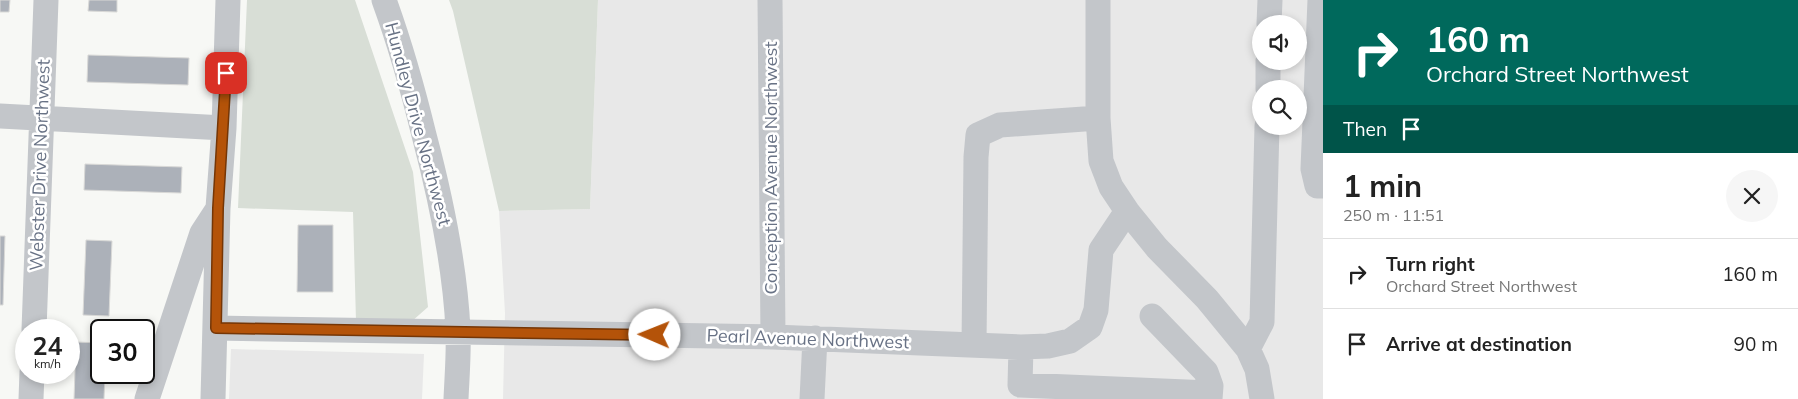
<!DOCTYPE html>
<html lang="en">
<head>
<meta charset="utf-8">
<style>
  :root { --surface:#fff; --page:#f6f6f6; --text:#222; --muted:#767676; --line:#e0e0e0 }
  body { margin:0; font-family:Mulish,sans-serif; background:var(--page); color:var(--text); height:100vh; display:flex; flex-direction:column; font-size:19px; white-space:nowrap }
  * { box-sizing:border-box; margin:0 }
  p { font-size:16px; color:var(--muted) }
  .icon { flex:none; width:28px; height:28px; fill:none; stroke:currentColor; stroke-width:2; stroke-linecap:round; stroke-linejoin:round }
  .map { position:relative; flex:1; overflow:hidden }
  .details { display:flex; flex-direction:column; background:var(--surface); width:475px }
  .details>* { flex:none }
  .guide { background:#00695c; color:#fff; overflow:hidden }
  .controls { position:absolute; left:1252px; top:15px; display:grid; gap:10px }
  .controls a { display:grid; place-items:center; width:55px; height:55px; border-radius:50%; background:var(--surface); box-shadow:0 2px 8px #0003; font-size:25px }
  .speed { position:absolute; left:15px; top:319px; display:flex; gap:10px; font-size:25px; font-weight:700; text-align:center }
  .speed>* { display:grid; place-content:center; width:65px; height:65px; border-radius:50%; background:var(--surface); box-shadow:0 2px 8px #0003; line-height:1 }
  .speed small { font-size:12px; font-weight:400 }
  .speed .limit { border:2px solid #111; border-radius:8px; background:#fff; color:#111 }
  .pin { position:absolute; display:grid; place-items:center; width:42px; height:42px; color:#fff; margin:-21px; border-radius:10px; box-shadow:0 2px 8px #0006 }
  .me { position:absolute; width:55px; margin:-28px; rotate:271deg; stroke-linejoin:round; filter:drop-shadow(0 0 4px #0008) }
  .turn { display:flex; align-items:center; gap:18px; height:105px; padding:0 20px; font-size:22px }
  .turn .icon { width:65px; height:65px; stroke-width:2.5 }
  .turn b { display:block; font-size:35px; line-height:42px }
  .then { display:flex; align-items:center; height:48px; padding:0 20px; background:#0003; gap:10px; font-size:19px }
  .round { display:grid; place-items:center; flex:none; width:52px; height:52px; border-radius:26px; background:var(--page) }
  .head { display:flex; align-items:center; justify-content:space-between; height:85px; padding:0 20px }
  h1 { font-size:30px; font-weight:700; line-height:38px }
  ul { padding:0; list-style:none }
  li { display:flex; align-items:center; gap:15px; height:70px; padding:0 20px; border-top:1px solid var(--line) }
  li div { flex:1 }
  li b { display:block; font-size:19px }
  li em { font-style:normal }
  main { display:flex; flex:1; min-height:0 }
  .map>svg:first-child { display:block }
  .built { fill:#e8e8e8; fill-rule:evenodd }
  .green { fill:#d8ded6 }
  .building { fill:#acb1b9; stroke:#d9d9d7 }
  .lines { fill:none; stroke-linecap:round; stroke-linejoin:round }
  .minor { stroke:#c3c6ca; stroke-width:25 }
  .route-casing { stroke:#753606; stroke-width:12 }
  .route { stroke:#b45309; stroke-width:9 }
  .labels { text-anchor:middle; stroke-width:5; stroke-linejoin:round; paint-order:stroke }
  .street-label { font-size:18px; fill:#687285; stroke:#fff }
</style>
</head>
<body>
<main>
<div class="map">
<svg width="1323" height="399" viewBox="0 0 1323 399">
  <rect width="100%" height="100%" fill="#f7f8f5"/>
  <path class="built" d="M598 0H1323V399H503L505 313 499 211 590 209ZM1261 24H1299V61H1261ZM1261 89H1299V126H1261Z
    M231 349 424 354 422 399H229Z"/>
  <path class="green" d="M247 0H355L413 172 428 307 411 322 356 321 353 212 238 208Z
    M449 0H598L590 209 499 211 453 11Z"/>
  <path class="building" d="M0 0H10L9 12H0Z
    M89 0H117V12L88 11Z
    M88 55 189 58 188 85 87 82Z
    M85 164 182 167 181 193 84 190Z
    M298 225H333V292H297Z
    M0 236H5L3 305H0Z
    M86 240 112 241 109 316 83 315Z
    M76 342 101 343V372H105L104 399H74Z"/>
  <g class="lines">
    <path class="minor" d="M384 0C400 44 413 90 424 135 441 199 455 264 458 330 459 353 457 376 456 399
      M770 0 773 337
      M1098 0V118L1101 161 1111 187 1127 211 1157 248 1207 299 1248 349 1257 369 1262 399
      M1320 0 1313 169 1317 186H1323
      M1269 24 1270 0
      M1268 89V61
      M0 116 224 128
      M1152 316 1206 372 1211 386 1210 399
      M215 328 773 337 1021 347 1048 346 1070 341 1090 327 1096 310 1101 250 1127 211
      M34 330 46 0
      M974 345 976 157 978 135 1000 125 1098 118
      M1021 347 1020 385 1210 393
      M1248 349 1262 322 1267 126
      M31 399 32 372
      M147 399 202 233 217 210
      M213 399 218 208 224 128 228 0
      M812 399 815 338"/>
  </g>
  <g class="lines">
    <g class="route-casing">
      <path id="route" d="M226 73 218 208 216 328 655 335"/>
    </g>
    <use href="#route" class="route"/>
  </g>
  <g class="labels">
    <g class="street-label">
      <text transform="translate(418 124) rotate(75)" y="6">Hundley Drive Northwest</text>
      <text transform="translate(40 165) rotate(-88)" y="6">Webster Drive Northwest</text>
      <text transform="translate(771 168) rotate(-90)" y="6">Conception Avenue Northwest</text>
      <text transform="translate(808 339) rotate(2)" y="6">Pearl Avenue Northwest</text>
    </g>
  </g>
</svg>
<div class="controls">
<a><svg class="icon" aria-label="sound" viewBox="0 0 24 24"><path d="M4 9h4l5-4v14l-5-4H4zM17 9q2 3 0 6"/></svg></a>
<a><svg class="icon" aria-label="search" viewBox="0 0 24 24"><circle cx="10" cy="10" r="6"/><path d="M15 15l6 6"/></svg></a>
</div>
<div class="speed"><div>24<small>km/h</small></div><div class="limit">30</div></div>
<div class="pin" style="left:226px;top:73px;background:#d93025"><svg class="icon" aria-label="arrive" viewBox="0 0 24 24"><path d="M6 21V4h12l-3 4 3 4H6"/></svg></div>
<svg class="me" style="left:655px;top:335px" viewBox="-20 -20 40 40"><circle r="19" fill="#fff"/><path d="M0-13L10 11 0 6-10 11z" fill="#b45309"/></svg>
</div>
<section class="details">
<div class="guide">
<div class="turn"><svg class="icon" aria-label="right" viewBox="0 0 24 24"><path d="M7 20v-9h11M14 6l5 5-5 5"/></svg><div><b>160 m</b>Orchard Street Northwest</div></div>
<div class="then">Then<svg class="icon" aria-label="arrive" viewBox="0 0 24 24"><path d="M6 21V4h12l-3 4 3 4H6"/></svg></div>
</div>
<div class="head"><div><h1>1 min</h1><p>250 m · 11:51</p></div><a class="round"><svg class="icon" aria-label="close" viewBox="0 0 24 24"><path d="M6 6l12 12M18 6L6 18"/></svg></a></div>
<ul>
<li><svg class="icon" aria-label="right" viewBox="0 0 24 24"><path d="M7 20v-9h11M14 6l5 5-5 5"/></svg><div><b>Turn right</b><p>Orchard Street Northwest</p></div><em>160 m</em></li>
<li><svg class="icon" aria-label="arrive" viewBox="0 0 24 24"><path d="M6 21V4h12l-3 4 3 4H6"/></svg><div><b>Arrive at destination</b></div><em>90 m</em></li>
</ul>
</section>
</main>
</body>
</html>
